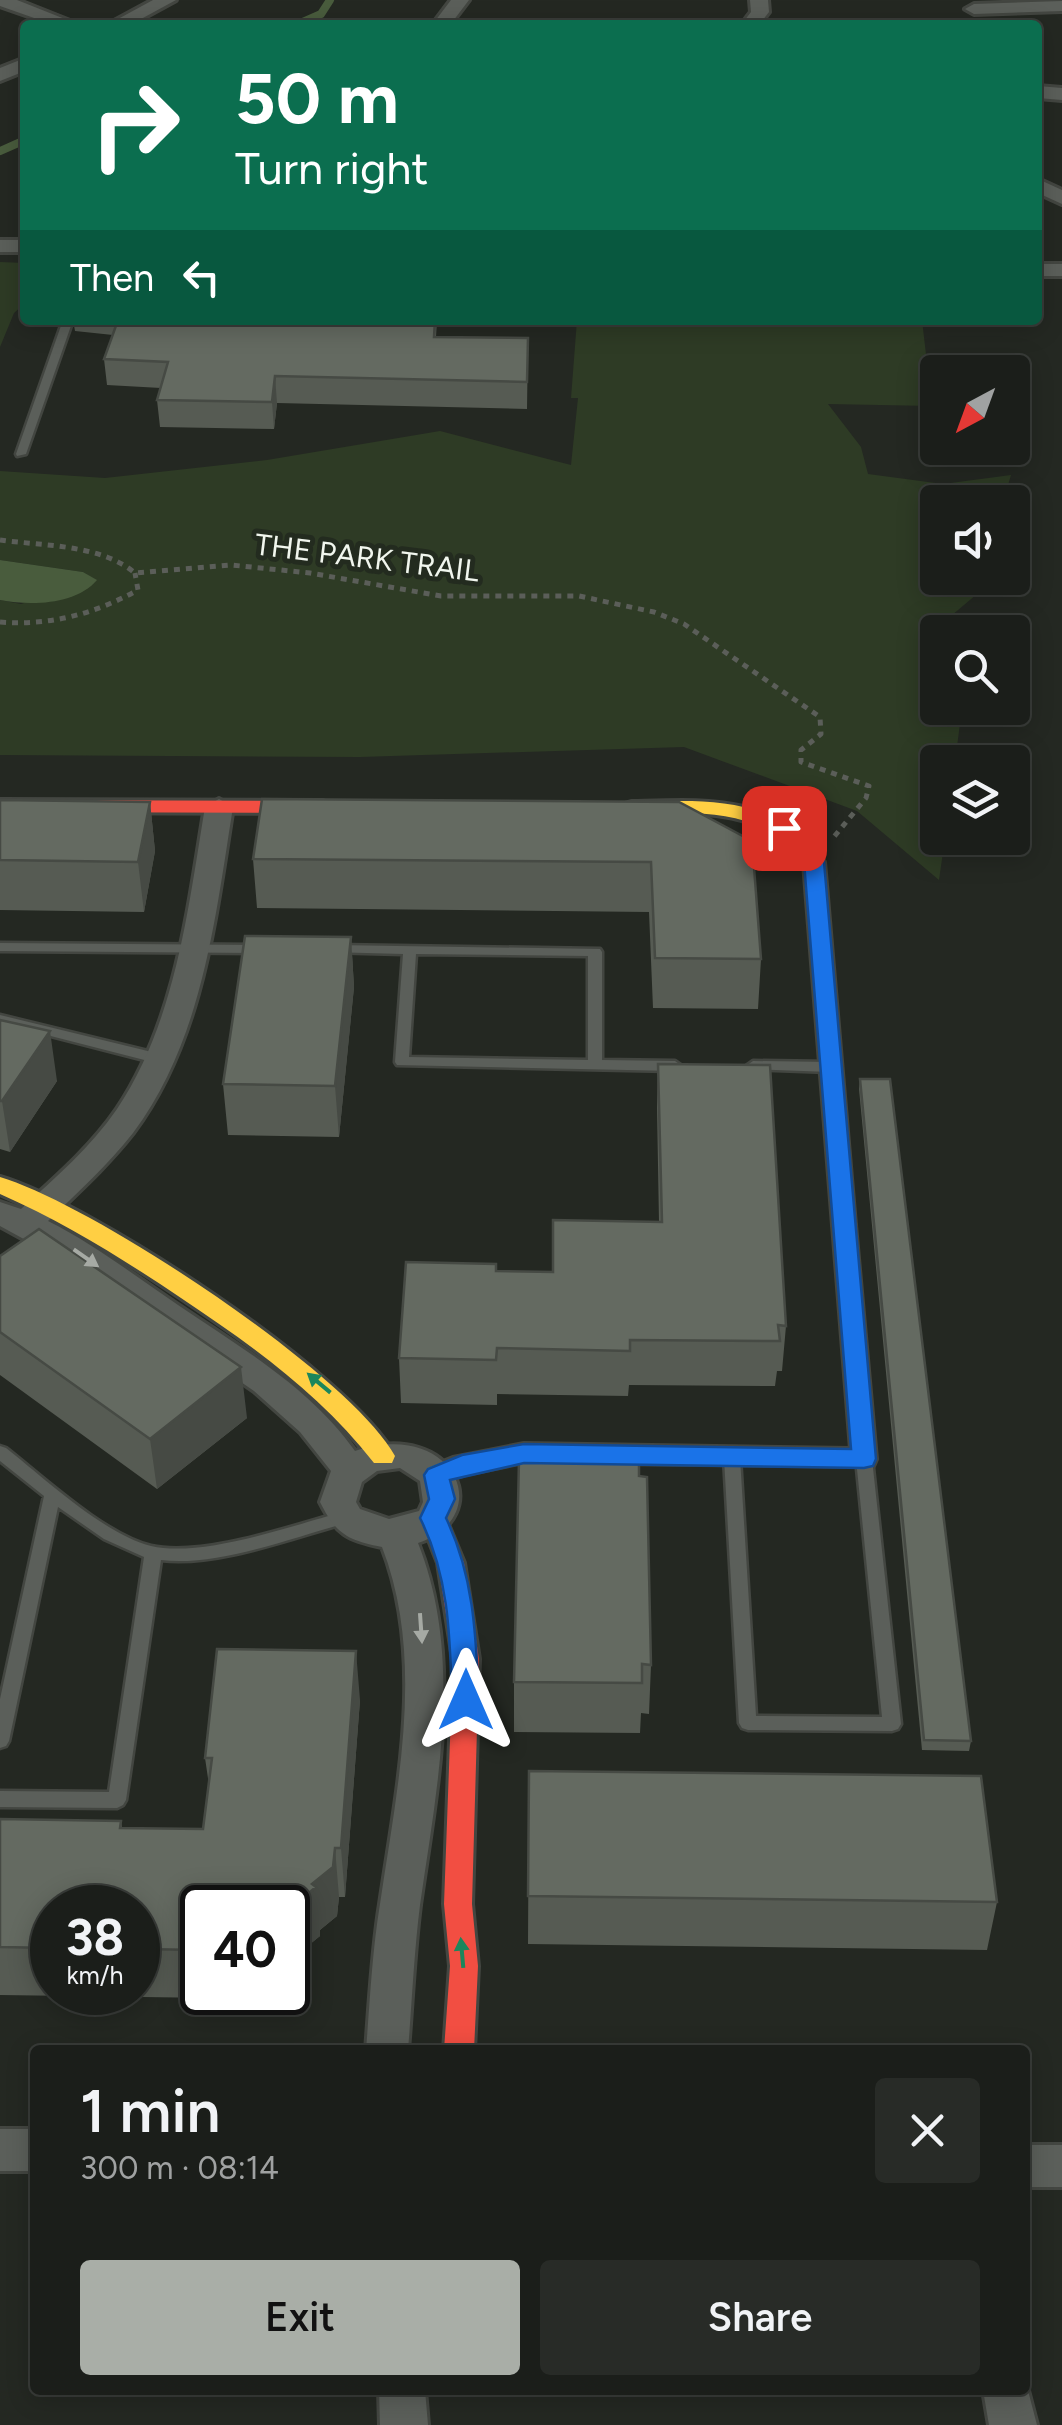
<!DOCTYPE html>
<html lang="en">
<head>
<meta charset="utf-8">
<style>
  :root { --surface:#1b1e1a; --page:#282b27; --text:#f1f3f6; --muted:#a0a2a2; --line:#393c39; --accent:#a9aea7 }
  body { margin:0; font-family:Figtree,sans-serif; background:var(--page); color:var(--text); height:100vh; display:flex; flex-direction:column; font-size:38px; white-space:nowrap }
  * { box-sizing:border-box; margin:0 }
  p { font-size:32px; color:var(--muted) }
  .icon { flex:none; width:55px; height:55px; fill:none; stroke:currentColor; stroke-width:2; stroke-linecap:round; stroke-linejoin:round }
  .map { position:relative; flex:1; overflow:hidden }
  .panel { position:absolute; left:30px; top:2045px; width:1000px; height:350px; display:flex; flex-direction:column; background:var(--surface); border-radius:10px; box-shadow:0 5px 25px #0003,0 0 0 2px var(--line) }
  .panel>* { flex:none }
  .hud { position:absolute; left:20px; top:20px; width:1022px; height:305px; border-radius:10px; box-shadow:0 5px 25px #0003,0 0 0 2px var(--line); background:#0b6e4f; color:#fff; overflow:hidden }
  .needle { width:65px; rotate:221deg }
  .buttons { position:absolute; left:920px; top:355px; display:grid; gap:20px }
  .buttons a { display:grid; place-items:center; width:110px; height:110px; border-radius:10px; background:var(--surface); box-shadow:0 5px 25px #0003,0 0 0 2px var(--line); font-size:50px }
  .speed { position:absolute; left:30px; top:1885px; display:flex; gap:20px; font-size:50px; font-weight:700; text-align:center }
  .speed>* { display:grid; place-content:center; width:130px; height:130px; border-radius:50%; background:var(--surface); box-shadow:0 5px 25px #0003,0 0 0 2px var(--line); line-height:1 }
  .speed small { font-size:25px; font-weight:400 }
  .speed .limit { border:5px solid #111; border-radius:15px; background:#fff; color:#111 }
  .pin { position:absolute; display:grid; place-items:center; width:85px; height:85px; color:#fff; margin:-42px; border-radius:20px; box-shadow:0 5px 15px #0006 }
  .me { position:absolute; width:110px; margin:-55px; rotate:0deg; stroke-linejoin:round; filter:drop-shadow(0 0 8px #0008) }
  .turn { display:flex; align-items:center; gap:35px; height:210px; padding:0 50px; font-size:45px }
  .turn .icon { width:130px; height:130px; stroke-width:2.5 }
  .turn b { display:block; font-size:70px; line-height:85px }
  .then { display:flex; align-items:center; height:95px; padding:0 50px; background:#0003; gap:20px; font-size:38px }
  .round { display:grid; place-items:center; flex:none; width:105px; height:105px; border-radius:10px; background:var(--page) }
  .overview { display:flex; align-items:center; justify-content:space-between; height:170px; padding:0 50px }
  h1 { font-size:60px; font-weight:600; line-height:75px }
  .action { display:flex; gap:20px; margin-top:auto; padding:20px 50px }
  .action a { flex:1; height:115px; border-radius:10px; background:var(--accent); color:#111; font-size:40px; font-weight:600; line-height:115px; text-align:center }
  .action a+a { background:var(--page); color:var(--text) }
  .map>svg:first-child { display:block }
  .green { fill:#2e3b25 }
  .water { fill:#495c3d }
  .lines { fill:none; stroke-linecap:round; stroke-linejoin:round }
  .stream { stroke:#495c3d; stroke-width:8 }
  .lane-casing { stroke:#434641; stroke-width:5 }
  .street-casing { stroke:#434641; stroke-width:6 }
  .fast-casing { stroke:#434641; stroke-width:6 }
  .slow-casing { stroke:#434641; stroke-width:6 }
  .jam-casing { stroke:#434641; stroke-width:6 }
  .path { stroke:#5b5e59; stroke-width:5; stroke-dasharray:6 6; stroke-linecap:butt }
  .lane { fill:#5b5f5a; fill-rule:evenodd }
  .street { fill:#5b5f5a; fill-rule:evenodd }
  .fast { fill:#16e098; fill-rule:evenodd }
  .slow { fill:#ffcf43; fill-rule:evenodd }
  .jam { fill:#f24e42; fill-rule:evenodd }
  .wall { fill:#565b53; fill-rule:evenodd }
  .shaded-wall { fill:#464a44 }
  .building { fill:#646a61; stroke:#464a44; stroke-width:2.5 }
  .oneway { fill:#a6aaa4 }
  .oneway2 { fill:#1c865c }
  .route { fill:#1a73e8; stroke:#114b97; stroke-width:2.5 }
  .labels { text-anchor:middle; stroke-width:10; stroke-linejoin:round; paint-order:stroke }
  .far-street-label { font-size:30px; fill:#f1f6ee; stroke:#232b1f }
</style>
</head>
<body>
<div class="map">
<svg width="1062" height="2425" viewBox="0 0 1062 2425">
  <rect width="100%" height="100%" fill="#242822"/>
  <path class="green" d="M0 262 25 263V303L14 313 0 347Z
    M577 320H922L932 406 828 404 861 447 868 474 943 484 1011 475 1003 502H938V578H982L977 594 945 621 949 632H938V708H962L955 762H938V838H945L939 880 857 811 684 747 360 757 0 755V600L21 604 96 580 83 572 0 560V471L105 478 267 460 440 431 571 465 578 398H571Z"/>
  <path class="water" d="M0 560 83 572 97 580C76 605 30 606 0 600Z"/>
  <g class="lines">
    <path class="stream" d="M296 25 321 14 330 0
      M0 151 25 140"/>
    <g class="lane-casing">
      <path id="lane" d="M63 320H73L26 454 17 456 16 454Z
        M0 943 261 945 268 949 261 953 0 951Z
        M334 945 600 949 602 952V1060L675 1061 682 1066 675 1071 397 1065 395 1062 403 954 329 952 327 949 329 946ZM416 954 588 956V1060L409 1057Z
        M0 1015 160 1054 167 1059 160 1064 0 1023Z
        M753 1061 830 1062 837 1067 830 1072 748 1069 746 1066Z
        M0 1446 6 1448C43 1477 105 1535 151 1546 203 1558 294 1525 346 1511L352 1512 354 1517 352 1522 346 1523C292 1538 216 1567 161 1560L126 1800 123 1805 117 1808 0 1807V1791L109 1792 144 1557 104 1539 58 1507 9 1741 6 1746 0 1748V1699L44 1496 0 1461Z
        M732 1452 738 1454 740 1458 756 1716 882 1717 856 1459 858 1455H870L872 1459 901 1724 898 1729 892 1731 748 1730 742 1728 739 1723 724 1458 726 1454Z"/>
    </g>
    <g class="street-casing">
      <path id="street" d="M0 0H17L80 25H54L0 6Z
        M153 0H176L130 25H107Z
        M451 0H469L450 25H432Z
        M750 0H768L769 12 759 25H741L751 12Z
        M1062 1V11L974 14 965 9 974 4Z
        M25 58V71L0 81V68Z
        M1038 86 1062 88V100L1038 98Z
        M1038 179 1062 190V204L1038 193Z
        M0 240H25V252H0Z
        M1038 264H1062V276H1038Z
        M219 799 233 807C215 919 203 1039 133 1133 108 1165 77 1193 48 1221 94 1244 135 1276 178 1305 241 1348 310 1387 355 1451 455 1418 497 1517 418 1543 464 1659 437 1786 420 1905 414 1953 412 2002 408 2050H366C370 2001 372 1953 380 1904 397 1788 426 1660 382 1547 347 1540 336 1534 320 1502L331 1471 300 1432 254 1391 73 1266 0 1226V1202L21 1209C55 1178 91 1147 117 1109 176 1021 188 909 205 807ZM400 1468 420 1481 423 1502 419 1511 389 1519 360 1509 356 1502 362 1482 377 1471Z
        M0 2129H35V2171H0Z
        M1025 2145H1062V2187H1025Z
        M1025 2379 1037 2425H989L983 2390H1025Z
        M379 2390H425L428 2425H380Z"/>
    </g>
    <g class="fast-casing">
      <path id="fast" d="M844 1217 855 1225 876 1459 873 1466 524 1462 466 1474 437 1484 428 1482 425 1475 428 1468 453 1458 524 1444 851 1449 833 1225Z"/>
    </g>
    <g class="slow-casing">
      <path id="slow" d="M632 802C708 800 775 794 824 862L855 1225 852 1231 844 1233 833 1225 804 863C770 819 726 812 672 813 657 813 640 815 625 812V804Z
        M0 1177C92 1204 349 1373 395 1456L392 1463H374C320 1394 253 1346 181 1298 123 1259 64 1222 0 1194Z"/>
    </g>
    <g class="jam-casing">
      <path id="jam" d="M0 800 323 801 333 807 323 813 0 812Z
        M433 1507 442 1510 464 1563 479 1659 472 1904 478 1966 474 2050H444L450 1966 444 1904 453 1659 438 1563 420 1517 424 1510Z"/>
    </g>
    <path class="path" d="M0 540C43 546 100 544 135 573L231 565 310 573 441 596H579L654 612 684 624 820 717 821 734 801 750V762L869 786 866 798 833 838
      M0 622C50 626 94 614 138 590L135 573"/>
    <use href="#lane" class="lane"/>
    <use href="#street" class="street"/>
    <use href="#fast" class="fast"/>
    <use href="#slow" class="slow"/>
    <use href="#jam" class="jam"/>
  </g>
  <path class="wall" d="M73 320H437L436 337 528 338 527 409 277 403 274 429 160 427 157 400 161 388 107 385 104 359 113 335 75 331Z
    M0 800 150 802 155 851 144 912 0 910Z
    M679 802 761 959 758 1009 653 1008 649 912 257 908 253 859Z
    M351 937 354 987 339 1137 228 1135 223 1084Z
    M0 1020 57 1081 10 1152 0 1149Z
    M658 1064 786 1326 782 1371H777L775 1386 629 1385 628 1396 497 1394V1405L401 1403 399 1358 496 1271 553 1272 659 1222 657 1108Z
    M860 1079 971 1741 969 1751 922 1750 859 1089Z
    M0 1256 247 1418 157 1489 0 1375Z
    M639 1476 651 1665 649 1714 641 1713 640 1733 514 1732V1682Z
    M360 1700 345 1897H339L337 1916 320 1930V1936L288 1962V1908H202V1992H241L239 1994H214L213 1998 0 1995V1819L121 1821 122 1828 203 1829 209 1785 205 1758ZM52 1908H138V1992H52Z
    M529 1771 997 1902 987 1950 528 1944Z"/>
  <path class="shaded-wall" d="M275 376 277 403 274 429 272 402Z
    M150 802 155 851 144 912 138 862Z
    M351 937 354 987 339 1137 335 1086Z
    M50 1031 57 1081 10 1152 2 1101Z
    M241 1367 247 1418 157 1489 150 1439Z
    M356 1651 360 1700 345 1897 341 1848Z
    M335 1848 339 1897 337 1916 320 1930V1936L288 1962V1910L312 1884Z"/>
  <path class="building" d="M118 320H435L434 337 528 338 527 382 275 376 272 402 157 400 168 362 104 359Z
    M262 799 679 802 752 841 761 959 655 958 651 862 253 859Z
    M0 800 150 802 138 862 0 860Z
    M245 936 351 937 335 1086 223 1084Z
    M0 1020 50 1031 2 1101H0Z
    M658 1064 770 1065 786 1326 778 1325 780 1341 630 1340V1351L497 1348 496 1360 399 1358 406 1262 496 1264V1271L553 1272V1220L662 1222Z
    M860 1079H890L971 1741 924 1740Z
    M39 1229 241 1367 150 1439 0 1332V1256Z
    M519 1459 639 1460V1476L647 1477 651 1665 642 1664V1683L514 1682Z
    M217 1649 356 1651 341 1848H335L333 1867 312 1884 316 1887 288 1910V1908H202V1950L138 1949V1908H52V1948L0 1947V1819L121 1821 120 1828 203 1829 212 1758H205Z
    M529 1771 981 1776 997 1902 528 1896Z"/>
  <defs><path id="oneway-solid" d="M-6-.8H1V-3.2L6.5 0L1 3.2V.8H-6Z" transform="scale(2.5)"/></defs>
  <g class="oneway">
    <use href="#oneway-solid" transform="translate(86 1258) rotate(35)"/>
    <use href="#oneway-solid" transform="translate(421 1628) rotate(86)"/>
  </g>
  <g class="oneway2">
    <use href="#oneway-solid" transform="translate(319 1383) rotate(-140)"/>
    <use href="#oneway-solid" transform="translate(462 1953) rotate(-95)"/>
  </g>
  <path class="route" d="M784 822 813 839 824 862 876 1459 873 1466 864 1468 524 1463 450 1480 455 1499 446 1518C474 1576 476 1636 479 1700L475 1708 466 1711 456 1708 452 1700C450 1636 449 1576 420 1518L429 1499 424 1475 428 1469 462 1455 524 1444 851 1449 804 862 797 846 775 828Z"/>
  <g class="labels">
    <g class="far-street-label">
      <text transform="translate(367 558) rotate(7)" y="10">THE PARK TRAIL</text>
    </g>
  </g>
</svg>
<div class="buttons">
<a><svg class="needle" viewBox="-14 -14 28 28"><path d="M0-13l5 13h-10z" fill="#e53935"/><path d="M0 13l5-13h-10z" fill="#a0a2a2"/></svg></a>
<a><svg class="icon" aria-label="sound" viewBox="0 0 24 24"><path d="M4 9h4l5-4v14l-5-4H4zM17 9q2 3 0 6"/></svg></a>
<a><svg class="icon" aria-label="search" viewBox="0 0 24 24"><circle cx="10" cy="10" r="6"/><path d="M15 15l6 6"/></svg></a>
<a><svg class="icon" aria-label="layers" viewBox="0 0 24 24"><path d="M12 4l9 5-9 5-9-5zM3 14l9 5 9-5"/></svg></a>
</div>
<div class="speed"><div>38<small>km/h</small></div><div class="limit">40</div></div>
<div class="pin" style="left:784px;top:828px;background:#d93025"><svg class="icon" aria-label="arrive" viewBox="0 0 24 24"><path d="M6 21V4h12l-3 4 3 4H6"/></svg></div>
<svg class="me" style="left:466px;top:1700px" viewBox="-20 -20 40 40"><path d="M0-17L14 15 0 8-14 15z" fill="#1a73e8" stroke="#fff" stroke-width="4"/></svg>
<div class="hud">
<div class="turn"><svg class="icon" aria-label="right" viewBox="0 0 24 24"><path d="M7 20v-9h11M14 6l5 5-5 5"/></svg><div><b>50 m</b>Turn right</div></div>
<div class="then">Then<svg class="icon" aria-label="left" viewBox="0 0 24 24"><path d="M17 20v-9H6M10 6l-5 5 5 5"/></svg></div>
</div>
<section class="panel">
<div class="overview"><div><h1>1 min</h1><p>300 m · 08:14</p></div><a class="round"><svg class="icon" aria-label="close" viewBox="0 0 24 24"><path d="M6 6l12 12M18 6L6 18"/></svg></a></div>
<div class="action"><a>Exit</a><a>Share</a></div>
</section>
</div>
</body>
</html>
